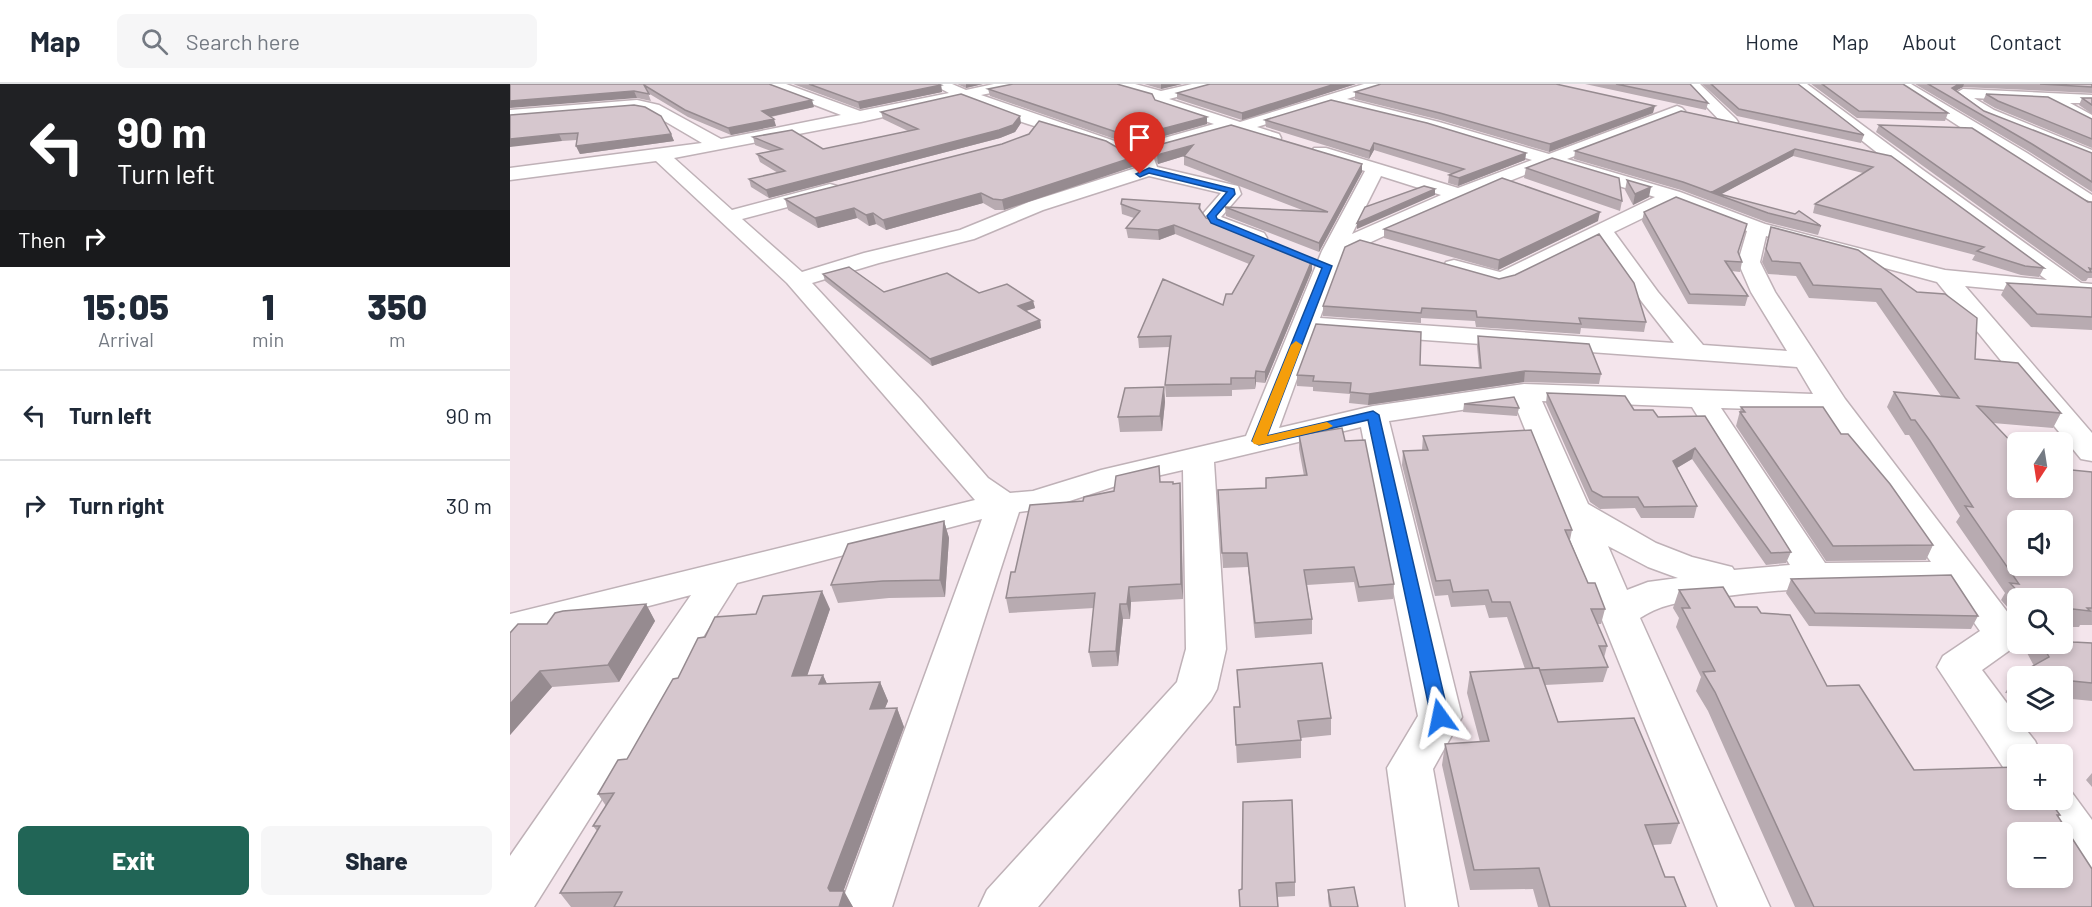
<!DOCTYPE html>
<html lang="en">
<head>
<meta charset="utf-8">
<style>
  :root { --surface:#fff; --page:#f6f6f7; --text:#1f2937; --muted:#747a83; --line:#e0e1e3; --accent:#216556 }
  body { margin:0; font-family:Barlow,sans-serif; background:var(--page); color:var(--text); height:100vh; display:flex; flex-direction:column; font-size:22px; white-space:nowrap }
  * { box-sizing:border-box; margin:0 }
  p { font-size:20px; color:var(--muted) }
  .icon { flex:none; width:33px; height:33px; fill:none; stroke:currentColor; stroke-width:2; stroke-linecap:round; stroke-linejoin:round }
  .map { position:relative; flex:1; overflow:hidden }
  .side { display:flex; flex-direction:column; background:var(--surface); width:510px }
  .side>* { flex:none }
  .hud { background:#202124; color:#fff; overflow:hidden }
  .needle { width:39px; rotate:192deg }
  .buttons { position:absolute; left:1497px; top:348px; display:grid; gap:12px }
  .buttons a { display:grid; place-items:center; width:66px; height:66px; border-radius:9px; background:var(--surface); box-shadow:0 3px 9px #0003; font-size:30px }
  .pin { position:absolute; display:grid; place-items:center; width:51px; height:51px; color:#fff; margin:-62px -26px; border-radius:50% 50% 50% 0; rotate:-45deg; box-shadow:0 0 6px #0007 }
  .pin .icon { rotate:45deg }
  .me { position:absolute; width:66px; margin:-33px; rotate:348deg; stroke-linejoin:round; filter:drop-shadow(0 0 4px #0008) }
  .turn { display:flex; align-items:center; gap:21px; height:126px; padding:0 18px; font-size:27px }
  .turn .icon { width:78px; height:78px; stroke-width:2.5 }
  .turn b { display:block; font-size:42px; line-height:51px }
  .then { display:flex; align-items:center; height:57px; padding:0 18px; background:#0003; gap:12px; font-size:22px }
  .eta { display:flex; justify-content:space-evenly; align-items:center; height:102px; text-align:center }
  .eta b { font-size:36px; font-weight:800; line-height:42px }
  .cta { display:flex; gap:12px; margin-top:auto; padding:12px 18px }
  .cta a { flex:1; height:69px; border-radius:9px; background:var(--accent); color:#fff; font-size:24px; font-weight:800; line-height:69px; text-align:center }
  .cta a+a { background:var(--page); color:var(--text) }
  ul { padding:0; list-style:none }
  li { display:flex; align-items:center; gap:18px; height:90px; padding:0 18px; border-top:2px solid var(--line) }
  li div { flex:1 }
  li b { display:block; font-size:22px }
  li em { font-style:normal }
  header { display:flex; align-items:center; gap:36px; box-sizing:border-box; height:84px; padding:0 30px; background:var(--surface); border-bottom:2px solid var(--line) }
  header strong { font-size:28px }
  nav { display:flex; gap:33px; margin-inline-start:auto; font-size:21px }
  .search { width:420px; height:54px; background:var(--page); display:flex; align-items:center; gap:15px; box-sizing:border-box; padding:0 21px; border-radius:9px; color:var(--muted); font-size:22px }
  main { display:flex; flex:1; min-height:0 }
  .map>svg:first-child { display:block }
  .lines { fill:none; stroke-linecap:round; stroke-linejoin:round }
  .minor-casing { stroke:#bfb1b7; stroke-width:3 }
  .minor { fill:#fff; fill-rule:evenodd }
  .wall { fill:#b8abb1 }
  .shaded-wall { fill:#968b90 }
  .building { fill:#d6c7ce; stroke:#968b90; stroke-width:1.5; fill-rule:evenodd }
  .route { fill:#1a73e8; stroke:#114b97; stroke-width:1.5 }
  .slow { fill:#f59e0b }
</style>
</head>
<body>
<header>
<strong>Map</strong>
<div class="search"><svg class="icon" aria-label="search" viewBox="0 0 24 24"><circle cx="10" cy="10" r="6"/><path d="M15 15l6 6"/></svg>Search here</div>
<nav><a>Home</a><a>Map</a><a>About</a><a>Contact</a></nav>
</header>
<main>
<section class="side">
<div class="hud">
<div class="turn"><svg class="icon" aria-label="left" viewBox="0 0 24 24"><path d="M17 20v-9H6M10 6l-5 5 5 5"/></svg><div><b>90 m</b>Turn left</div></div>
<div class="then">Then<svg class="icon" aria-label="right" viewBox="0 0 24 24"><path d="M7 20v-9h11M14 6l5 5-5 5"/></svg></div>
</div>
<div class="eta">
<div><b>15:05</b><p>Arrival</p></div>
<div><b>1</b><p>min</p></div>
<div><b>350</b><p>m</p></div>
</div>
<ul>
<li><svg class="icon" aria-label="left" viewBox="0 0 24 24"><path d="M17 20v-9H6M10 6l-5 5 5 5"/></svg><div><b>Turn left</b></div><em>90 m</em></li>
<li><svg class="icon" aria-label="right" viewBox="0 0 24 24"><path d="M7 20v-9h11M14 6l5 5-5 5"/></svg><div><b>Turn right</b></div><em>30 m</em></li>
</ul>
<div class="cta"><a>Exit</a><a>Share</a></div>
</section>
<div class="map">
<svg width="1582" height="823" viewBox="0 0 1582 823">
  <rect width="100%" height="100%" fill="#f4e5ec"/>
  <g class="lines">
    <g class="minor-casing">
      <path id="minor" d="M256 0H276L350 27 439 9 422 0H442L456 6 484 0H512L510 3 471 11 622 63 704 40 646 21 644 15 604 3 602 0H625L651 7 682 0H707L705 3 659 15 730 38 854 0H876L874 3 837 15 929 38 1039 70 1167 22 1172 24 1175 27 1172 30 1057 75 1170 108 1255 140 1402 178 1435 186 1537 196 1399 94 1281 0H1297L1413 86 1571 199 1582 200V214L1455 202 1582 349V377L1571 375 1427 198 1256 152 1250 178 1265 208 1335 315 1505 538 1508 539V560H1524L1522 563 1508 567 1500 566 1472 586 1508 634V638H1510L1525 657 1531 670H1508V688L1493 683 1427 583 1433 572 1470 547 1438 502C1359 503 1282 502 1204 514 1175 518 1155 518 1130 534L1260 823H1208L1004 318 879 337 952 633 923 685 948 823H896L877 684 908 632 851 343 704 378 716 565 707 605 701 616 528 823H469L477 806 667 598 676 565 673 386 612 400 538 424 509 428 382 823H330L472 435 227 499 24 823H0V772L181 511 0 558V530L465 416 277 199 146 77 0 96V84L192 59 139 28 127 26 0 36V26L127 16 149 21 211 55 331 31 258 3ZM453 15C475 24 496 33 518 40 544 49 614 63 629 83L519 118 450 146 354 169 292 188 232 135 327 110 330 106 327 102 320 100 222 126 164 74 351 38ZM821 20 917 44 1022 76 948 104 816 64H804L801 68 804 72 855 87 812 167 736 352 591 386 523 407 500 409 478 394 411 316 302 199 369 179 464 155 533 126 639 92 711 109 691 132C692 133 695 140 696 141 705 149 742 161 754 159L757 154 754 149 711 133 731 110 728 102 647 83 644 75 636 70 721 46 763 59 769 58 771 54 769 50 747 43ZM1040 81 1145 113 990 188 944 176 936 178 933 183 936 188 987 202 995 201 1088 156 1132 218 1164 259 810 234 833 171 956 114ZM871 92 931 111 842 150ZM1164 119 1237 147 1228 178 1241 208 1277 267 1193 261 1148 208 1104 148ZM804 248 1287 283 1303 310 1014 300 863 322 769 344ZM1032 317 1182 323 1280 481 1224 486 1222 483 1182 473 1146 459 1078 420ZM1211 324 1314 327 1421 478 1315 479ZM1098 462 1138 483 1168 494 1138 498 1117 506Z
        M1175 0H1190L1226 35 1228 38 1226 41H1214Z
        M1384 0H1401L1517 69 1582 111V126L1575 124Z
        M1453 5 1582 11V19H1560L1582 31V42L1536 18 1464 14 1484 26 1582 66V77L1472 32 1442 11Z
        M1552 700 1557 702 1582 736V797C1554 787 1552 777 1552 748H1536L1517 716H1552Z"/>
    </g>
    <use href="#minor" class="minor"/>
  </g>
  <path class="wall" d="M0 0H259L304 23 261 33 266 42 221 51 178 33 138 9 141 17 127 14Z
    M283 0H428L431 1 432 8 350 25Z
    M447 0H473L456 4Z
    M634 0H672L651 5Z
    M700 0H846L732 36 667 15V9Z
    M1075 0H1180L1198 19 1196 26Z
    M1192 0H1288L1354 51 1351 59 1227 32Z
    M1301 0H1393L1438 29 1435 37 1347 34Z
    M1405 0H1582V9L1453 3 1446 6 1474 27 1582 69V108L1518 67Z
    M478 5 645 16 697 33V40L622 61 480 12Z
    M845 8 1143 29 1039 68 930 36 845 15Z
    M1476 10 1582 35V64L1485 24 1473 17Z
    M1572 14H1582V30L1569 21Z
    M1171 27 1381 72 1534 184 1529 193 1511 191 1462 176 1465 171 1303 129 1305 120 1353 89 1283 72 1211 110 1311 142 1308 151 1256 138 1171 106 1064 75 1065 67Z
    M371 28 511 39 505 48 490 54 259 114 241 103 239 95 268 89 250 78 247 70 261 67 245 61 243 53 313 65 398 47 373 35Z
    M0 31 161 50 164 57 70 70 66 62 67 56 52 57Z
    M755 36 1016 69 1015 76 948 102 938 99 939 91 942 90 864 66 859 75 756 43Z
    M1369 41 1582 118V194H1578L1576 197H1572L1366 48Z
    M641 63 852 88 809 168 716 132 715 123 792 126 674 81V72L648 80 642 71Z
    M625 82 494 126H485L473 119 376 146 366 140 359 142 347 134 308 144 278 126 275 115Z
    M1016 84 1112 117 1110 127 1014 94Z
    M1117 96 1139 113 1123 121 1115 106Z
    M611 120H690L691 127 696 134 802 176V186L755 299 746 298 745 305 722 306V312L656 313 655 301 660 263 629 264 628 253 713 221 722 210 739 180 665 150 649 156 618 154 616 144 624 134 612 130Z
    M1134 128 1228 168 1232 178 1230 188 1221 187 1238 212 1235 222 1178 220 1132 137Z
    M1088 137 988 186 874 154V145Z
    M1261 143 1348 166 1465 275 1551 329 1543 344 1483 339 1508 404 1582 388V541H1570L1569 543H1560L1552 554V514H1508V535L1491 516 1495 509 1446 438 1450 432 1399 351H1395L1377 323 1384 308 1431 312 1366 218 1299 214 1286 192 1258 190 1252 178Z
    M835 163 1136 238 1134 248 1071 244 1070 250 966 243 965 237 911 234V239L813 232V222Z
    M313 190 374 208 469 209 523 217 525 224 516 227 530 236 531 244 422 282 315 197Z
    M1497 199 1582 204V246L1521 243 1491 211Z
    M968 252 1091 290 1089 300 1014 298 858 321 839 319 840 310 803 307V303L787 302V291L969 284 967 262Z
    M654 303 655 318 652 347 610 348 608 333Z
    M1037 309 1124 326 1148 333 1195 332 1281 468 1276 479 1256 481 1182 375 1167 384 1187 422 1184 434H1131L1125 424 1090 425 1080 418 1036 319Z
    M954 320 1009 324 1007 332 953 328Z
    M1231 323 1331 350 1423 461 1416 476 1316 477 1226 342Z
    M789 351 835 357 884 500 883 515 848 518 844 498 797 501 802 535V550L745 554 738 483 713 484 708 406 756 404 794 392 789 365Z
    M913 352 1062 446 1060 456 1078 499 1095 525 1091 540H1087L1097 562 1094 574 1098 583 1093 598 1035 601 1048 638 1169 739 1161 760 1143 761 1155 793 1176 823H1028L1023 805 960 806 932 681 935 660 970 658 957 609 960 588 1015 585 997 533 979 534 975 521 941 523 938 511 925 512 892 381 893 367 912 366Z
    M651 398 664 400 671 414 673 515 621 518 620 535H613L608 582 582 583 579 568 584 524 499 529 496 514 505 488 573 417Z
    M434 437 439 454 435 513 379 514 328 519 321 501Z
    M1281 495 1468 532 1461 545 1299 542 1276 509Z
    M1169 506 1225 523 1251 529 1317 602 1404 686 1550 731 1548 733 1582 823H1285L1198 627 1186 607 1191 593 1166 543 1169 534 1163 524Z
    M136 520 145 537 109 598 42 603 0 651V549Z
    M320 525 297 591H313L317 600 370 598 378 617 375 624H387L394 643 333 807 343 823H61L50 809 87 747 83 742 96 722 88 710 117 675 195 553 246 530Z
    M1563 558 1582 559V617L1552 614V592H1508V610L1495 609 1505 592 1524 582 1516 567 1521 560H1552Z
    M727 586 821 634V651L791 654V674L727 679 724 623H730Z
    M1582 689V703L1576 696Z
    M733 718 785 798V812L767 813 732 805Z
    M818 806 848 823H819L818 815Z"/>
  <path class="shaded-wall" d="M456 0H473L456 4Z
    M651 0H672L651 5Z
    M825 0H846L732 36V29Z
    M1449 0H1454L1453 3 1440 10 1442 4Z
    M431 1 432 8 350 25 348 18Z
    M124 7 127 14 0 24V17Z
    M302 16 304 23 254 34 252 27Z
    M1145 22 1143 29 1039 68 1040 60Z
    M510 32 511 39 505 48 490 54 259 114 256 106Z
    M697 33V40L622 61 621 53Z
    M264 35 266 42 221 51 218 44Z
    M49 50 52 57 0 63V55Z
    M161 50 164 57 70 70 66 62Z
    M864 59V66L859 75 860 67Z
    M683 61 684 69 648 80 647 71Z
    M1285 65 1283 72 1210 111 1202 108Z
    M1016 69 1015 76 948 102 949 94Z
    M624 73 625 82 494 126 492 116Z
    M852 80V88L809 168V159Z
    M1141 103 1139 113 1123 121 1125 110Z
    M925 105V111L847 145V139Z
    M471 109 473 119 376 146 373 136Z
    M344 124 347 134 308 144 305 134Z
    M1090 128 1088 137 988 186 989 176Z
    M363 129 366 140 359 142 356 131Z
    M664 141 665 150 649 156 648 146Z
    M802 176V186L755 299V288Z
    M523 217 525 224 509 229 508 222Z
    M530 236 531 244 422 282 420 275Z
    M746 287V298L745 305V294Z
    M1015 287 1014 298 858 321 859 310Z
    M654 303 655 318 652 347 650 332Z
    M1185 364 1182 375 1160 388 1163 377Z
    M670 399 671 414 673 515 671 500Z
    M434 437 439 454 435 513 430 496Z
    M619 503 621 518 620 535 617 520Z
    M312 507 320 525 291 610 282 592Z
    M136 520 145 537 109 598 98 581Z
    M610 520 613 535 608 582 606 567Z
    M30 587 42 603 0 651V620Z
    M313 591 321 609 309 600Z
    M370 598 378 617 367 643 360 625Z
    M387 624 394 643 328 822 318 804Z
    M334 807 343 823H329Z"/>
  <path class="building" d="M0 0H259L302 16 252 27 264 35 218 44 175 26 134 1 139 10 124 7 0 17Z
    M299 0H428L431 1 348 18Z
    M503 0H607L642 10 645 16 697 33 621 53 478 5Z
    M700 0H825L732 29 667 9Z
    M871 0H1046L1145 22 1040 60 930 29 845 8Z
    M1106 0H1180L1198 19Z
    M1201 0H1288L1354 51 1229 25Z
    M1312 0H1393L1438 29 1349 27Z
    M1418 0H1449L1442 4 1474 27 1582 69V98L1522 60Z
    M1530 0H1582V3Z
    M451 10 510 32 503 41 489 46 256 106 239 95 275 87 247 70 272 65 243 53 282 46 313 65 408 45 371 28Z
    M1476 10 1538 13 1582 35V55L1488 17Z
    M1572 14H1582V21Z
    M821 16 917 39 1016 69 949 94 939 91 954 85 864 59 860 67 755 36Z
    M124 21 135 23 151 32 161 50 66 62 68 49 49 50 0 55V31Z
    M1171 27 1381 72 1534 184 1515 182 1467 167 1474 163 1305 120 1363 83 1285 65 1202 108 1285 130 1289 127 1311 142 1258 129 1173 98 1065 67Z
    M529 37 596 57 624 73 492 116 483 115 471 109 373 136 363 129 356 131 344 124 305 134 275 115 492 60 519 50Z
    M721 41 852 80 809 159 715 123 818 128 674 72 683 61 647 71 641 63Z
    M1369 41 1462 44 1578 118H1582V185L1579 184 1581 188H1577Z
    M1042 74 1109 94 1112 117 1016 84Z
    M992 94 1090 128 989 176 874 145Z
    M1117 96 1141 103 1125 110Z
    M914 102 925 105 847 139 855 123Z
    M1166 113 1237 140 1228 168 1232 178 1215 177 1238 212 1180 210 1134 128Z
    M612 115 690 120 689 124 696 134 802 176 755 288 746 287 745 294H721V300L655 301 661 252 628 253 653 195 713 221 716 210H722L744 172 664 141 648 146 616 144 630 127 611 120Z
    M1261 143 1348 166 1407 208 1435 210 1467 234 1465 275 1508 279 1551 329 1467 322 1508 365V404H1552V385L1582 388V524H1577L1580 527 1563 525 1561 528V541H1552V514H1514L1500 499 1509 500 1455 422 1463 423 1420 357 1405 336H1401L1384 308 1449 314 1371 205 1303 201 1290 179 1262 177 1256 165ZM1508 436H1552V482H1508Z
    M1089 150 1124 199 1136 238 1069 234 1071 240 967 233 966 227 912 224 911 229 813 222 835 163 850 156 989 195 1005 191Z
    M339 183 374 208 437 189 469 209 497 200 523 217 508 222 530 236 420 275 313 190Z
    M1497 199 1582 204V233L1527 230Z
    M806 240 911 248 910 281 971 284 968 252 1079 260 1091 290 1015 287 859 310 840 308 841 299 803 297 804 292 787 291Z
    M654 303 650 332 608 333 615 304Z
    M1037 309 1115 312 1124 326H1143L1148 333 1195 332 1281 468 1261 469 1185 364 1163 377 1187 422 1134 423 1128 413H1093L1082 407Z
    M1004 313 1009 324 954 320Z
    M1231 323H1313L1331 350H1338L1380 400 1423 461 1323 462 1230 328H1235Z
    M832 344 835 357 855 356 884 500 849 503 844 483 794 486 802 535 745 539 737 469H712L708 406 756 404V394L797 391 789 351Z
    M1021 346 1062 446H1055L1078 499H1085L1095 525H1081L1097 562H1089L1098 583 1030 586 1029 584H1023L1000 518H982L978 506 943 508 940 496 926 497 893 367 918 366 913 352Z
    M649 382 650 398H663V400L670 399 671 500 619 503 617 520H610L606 567 579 568 585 509 496 514 501 488H505L520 421 573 417 574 413 604 407 606 392Z
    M434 437 430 496 373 497 321 501 338 460Z
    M1441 491 1468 532 1305 529 1281 495Z
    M1213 503 1225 523H1247L1251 529 1280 531 1317 602 1349 601 1404 686 1508 683V716H1539L1550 731H1547L1582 785V823H1304L1205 608 1193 588 1205 587 1172 524H1180L1169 506ZM1508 748H1552V794H1508Z
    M312 507 282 592 313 591 309 600 370 598 360 625 387 624 318 804 320 807H334L329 823H104L112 808 50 809 90 742H83L104 709 88 710 108 676 117 675 163 595 168 594 188 554 195 553 205 533 246 530 253 512Z
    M136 520 98 581 30 587 0 620V549L8 540H37L45 529 53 527Z
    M1552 554 1563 558 1582 559V599L1552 596V592H1505L1539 573 1532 560H1552Z
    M812 579 821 634 788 637 791 656 726 661 724 623H730L727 586Z
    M1029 584 1048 638 1124 634 1169 739 1135 741 1155 793H1164L1176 823H1040L1029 784 964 786 935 660 979 657 960 588Z
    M782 716 785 798 766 799 768 823H730L729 806 732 805 733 718Z
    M844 803 848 823H821L818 806Z"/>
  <path class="route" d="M639 84 724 105 725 110 706 132 707 135 822 182 757 352 863 327 869 331 939 633 937 638 930 640 924 638 921 633 858 336 749 361 742 357 812 184 701 139 697 132 717 108 639 89 630 93 626 90Z"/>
  <path class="slow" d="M786 257 792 261 757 352 817 338 823 342 817 345 749 361 744 360 742 357 781 261Z"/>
</svg>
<div class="buttons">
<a><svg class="needle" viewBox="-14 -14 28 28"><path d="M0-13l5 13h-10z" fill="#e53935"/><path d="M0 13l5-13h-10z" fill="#747a83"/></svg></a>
<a><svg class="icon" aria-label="sound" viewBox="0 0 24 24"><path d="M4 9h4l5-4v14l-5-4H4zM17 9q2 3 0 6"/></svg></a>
<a><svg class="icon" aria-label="search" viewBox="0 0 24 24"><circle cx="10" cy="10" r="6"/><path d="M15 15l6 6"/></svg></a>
<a><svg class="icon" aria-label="layers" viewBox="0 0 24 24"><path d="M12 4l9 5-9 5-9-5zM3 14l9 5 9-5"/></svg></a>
<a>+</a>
<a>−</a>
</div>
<div class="pin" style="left:630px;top:90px;background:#d93025"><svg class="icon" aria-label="arrive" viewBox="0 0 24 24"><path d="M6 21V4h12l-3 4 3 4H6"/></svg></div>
<svg class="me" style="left:930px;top:633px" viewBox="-20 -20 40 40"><path d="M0-17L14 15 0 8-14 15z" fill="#1a73e8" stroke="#fff" stroke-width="4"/></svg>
</div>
</main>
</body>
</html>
